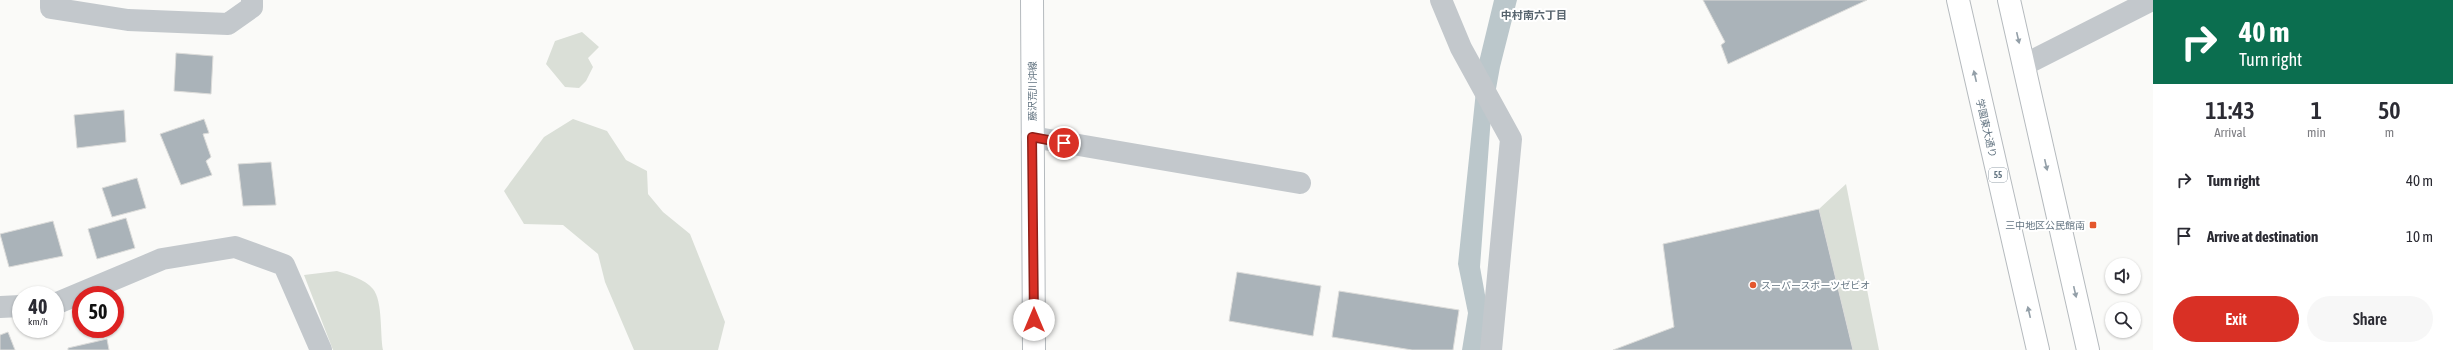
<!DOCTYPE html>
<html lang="en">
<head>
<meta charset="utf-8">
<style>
  :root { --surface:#fff; --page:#f7f7f7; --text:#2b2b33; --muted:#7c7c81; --accent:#d93025 }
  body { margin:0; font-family:"Asap Condensed","Noto Sans JP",sans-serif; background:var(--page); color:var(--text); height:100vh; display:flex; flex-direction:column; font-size:15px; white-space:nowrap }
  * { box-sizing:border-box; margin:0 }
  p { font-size:13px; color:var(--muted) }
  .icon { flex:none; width:22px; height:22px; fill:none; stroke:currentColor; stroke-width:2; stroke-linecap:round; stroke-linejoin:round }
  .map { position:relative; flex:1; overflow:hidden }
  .panel { display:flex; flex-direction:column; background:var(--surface); width:300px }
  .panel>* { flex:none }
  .guide { background:#0b6e4f; color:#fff; overflow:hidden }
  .controls { position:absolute; left:2105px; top:258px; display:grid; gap:8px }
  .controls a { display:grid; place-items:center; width:36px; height:36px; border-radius:50%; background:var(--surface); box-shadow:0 1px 3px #0004; font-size:20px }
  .speed { position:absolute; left:12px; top:286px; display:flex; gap:8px; font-size:20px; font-weight:700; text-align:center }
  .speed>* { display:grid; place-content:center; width:52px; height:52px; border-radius:50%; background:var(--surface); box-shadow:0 1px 3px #0004; line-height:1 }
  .speed small { font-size:10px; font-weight:400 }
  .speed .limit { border:6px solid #d22; background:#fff; color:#111 }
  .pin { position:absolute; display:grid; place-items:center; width:34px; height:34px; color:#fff; margin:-17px; border:2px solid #fff; border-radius:50%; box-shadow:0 1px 4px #0007 }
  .me { position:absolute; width:44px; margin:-22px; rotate:0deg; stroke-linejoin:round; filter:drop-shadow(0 0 3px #0008) }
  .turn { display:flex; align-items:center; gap:14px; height:84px; padding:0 20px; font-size:18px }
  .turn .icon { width:52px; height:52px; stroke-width:2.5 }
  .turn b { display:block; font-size:28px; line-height:34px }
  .eta { display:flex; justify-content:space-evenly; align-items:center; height:68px; text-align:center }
  .eta b { font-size:24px; font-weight:600; line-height:28px }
  .action { display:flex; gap:8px; margin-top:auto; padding:8px 20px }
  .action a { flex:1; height:46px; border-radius:24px; background:var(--accent); color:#fff; font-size:16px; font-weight:600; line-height:46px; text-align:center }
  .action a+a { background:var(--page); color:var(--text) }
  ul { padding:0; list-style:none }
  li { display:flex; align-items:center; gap:12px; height:56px; padding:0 20px }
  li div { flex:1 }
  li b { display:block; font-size:15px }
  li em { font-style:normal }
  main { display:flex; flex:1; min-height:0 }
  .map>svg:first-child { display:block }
  .green { fill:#dadfd7 }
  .water { fill:#bbc7cb }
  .building { fill:#aab3b9; stroke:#dcdcda }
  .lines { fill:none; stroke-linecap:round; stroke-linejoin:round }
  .major-casing { stroke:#b5babe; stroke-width:24 }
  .minor { stroke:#c3c8cc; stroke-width:22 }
  .major { stroke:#fff; stroke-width:22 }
  .oneway { fill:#939fa8 }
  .route-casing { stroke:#8d1f18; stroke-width:10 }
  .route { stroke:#d93025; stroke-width:7 }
  .poi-dot { fill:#e4572e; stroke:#fff; stroke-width:1.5 }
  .labels { text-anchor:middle; stroke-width:4; stroke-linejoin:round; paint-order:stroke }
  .shield { fill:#fff; stroke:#939fa8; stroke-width:1 }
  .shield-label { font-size:9px; font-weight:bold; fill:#657683 }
  .street-label { font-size:10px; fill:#657683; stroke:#fff }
  .poi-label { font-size:10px; fill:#657683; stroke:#fff; text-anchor:end }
  .neighbourhood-label { font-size:11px; font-weight:bold; fill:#57646e; stroke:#fff }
</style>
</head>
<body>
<main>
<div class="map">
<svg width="2153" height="350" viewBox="0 0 2153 350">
  <rect width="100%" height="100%" fill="#fafaf8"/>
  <path class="green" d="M582 32 599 47 588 58 593 67 586 81 579 88 565 87 546 64 555 41Z
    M573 119 607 131 626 160 647 171 648 194 663 212 690 234 725 322 718 350H634L605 282 598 254 563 225 524 224 504 191 544 137Z
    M1846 184 1879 350H1853L1819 209Z
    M337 271C349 275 365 279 373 289 383 301 380 335 383 350H333L304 275Z"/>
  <path class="water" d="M1494 0H1517L1500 67 1491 116 1480 267 1489 317 1483 350H1462L1468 313 1458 264 1479 62Z"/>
  <path class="building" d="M1703 0H1867L1728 64 1721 45 1725 42Z
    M176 53 213 56 211 94 174 91Z
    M124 110 126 142 77 148 74 115Z
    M204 119 209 133 203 134 211 157 206 161 212 175 181 185 160 134Z
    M271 162 276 205 243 206 238 164Z
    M137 178 146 208 112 217 102 188Z
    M1819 209 1853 350H1613L1674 327 1663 244Z
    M126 218 135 248 97 259 88 229Z
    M53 221 63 256 9 267 0 234Z
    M1237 272 1321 286 1313 336 1229 321Z
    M1339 291 1459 310 1453 350H1412L1332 337Z
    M8 332 15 350H0V335Z
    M107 339 109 350H68V348Z"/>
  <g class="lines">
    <g class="major-casing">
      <path id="major" d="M1032 0 1034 350
        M1958 0 2038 350
        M2009 0 2088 350"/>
    </g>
    <path class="minor" d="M51 0V8L128 20 228 24 252 7V0
      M1441 0 1461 48 1511 139 1491 350
      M2024 65 2152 0
      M1032 137 1300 183
      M55 304 162 259 235 247 284 265 321 350
      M0 307 21 306"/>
    <use href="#major" class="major"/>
  </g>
  <defs><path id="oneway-solid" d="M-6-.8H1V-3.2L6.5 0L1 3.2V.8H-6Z"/></defs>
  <g class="oneway">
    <use href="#oneway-solid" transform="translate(2018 38) rotate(77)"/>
    <use href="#oneway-solid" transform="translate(1975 76) rotate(-103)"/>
    <use href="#oneway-solid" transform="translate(2046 165) rotate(77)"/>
    <use href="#oneway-solid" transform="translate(2075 292) rotate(77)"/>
    <use href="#oneway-solid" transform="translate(2029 312) rotate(-103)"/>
  </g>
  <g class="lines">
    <g class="route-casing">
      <path id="route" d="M1034 320 1032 137 1064 143"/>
    </g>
    <use href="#route" class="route"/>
  </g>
  <g class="poi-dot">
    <rect x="2089" y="221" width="8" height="8" rx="2"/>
    <circle cx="1753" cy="285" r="4"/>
  </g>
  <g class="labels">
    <rect class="shield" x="1989" y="168" width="18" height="14" rx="3"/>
    <g class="shield-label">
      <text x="1998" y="178">55</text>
    </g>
    <g class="street-label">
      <text transform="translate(1032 91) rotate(-90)" y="4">藤沢荒川沖線</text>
      <text transform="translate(1987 128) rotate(77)" y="4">学園東大通り</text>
    </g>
    <g class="poi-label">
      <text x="2085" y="229">三中地区公民館南</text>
      <text x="1761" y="289" text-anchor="start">スーパースポーツゼビオ</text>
    </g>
    <g class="neighbourhood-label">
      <text x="1534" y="19">中村南六丁目</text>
    </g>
  </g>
</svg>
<div class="controls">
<a><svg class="icon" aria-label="sound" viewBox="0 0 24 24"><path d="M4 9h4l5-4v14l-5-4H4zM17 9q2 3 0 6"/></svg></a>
<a><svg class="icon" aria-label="search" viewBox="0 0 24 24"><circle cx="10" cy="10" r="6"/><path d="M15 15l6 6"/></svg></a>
</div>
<div class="speed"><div>40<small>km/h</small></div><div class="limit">50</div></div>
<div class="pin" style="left:1064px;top:143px;background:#d93025"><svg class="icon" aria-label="arrive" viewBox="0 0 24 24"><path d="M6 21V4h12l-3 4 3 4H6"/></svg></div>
<svg class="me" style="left:1034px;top:320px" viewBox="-20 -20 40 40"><circle r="19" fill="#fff"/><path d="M0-13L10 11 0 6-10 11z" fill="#d93025"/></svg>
</div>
<section class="panel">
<div class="guide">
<div class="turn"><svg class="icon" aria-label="right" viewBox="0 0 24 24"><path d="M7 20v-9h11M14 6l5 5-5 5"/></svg><div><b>40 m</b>Turn right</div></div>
</div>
<div class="eta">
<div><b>11:43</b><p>Arrival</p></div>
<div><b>1</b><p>min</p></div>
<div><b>50</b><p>m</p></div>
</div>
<ul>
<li><svg class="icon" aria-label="right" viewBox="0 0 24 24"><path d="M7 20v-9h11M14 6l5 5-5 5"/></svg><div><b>Turn right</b></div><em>40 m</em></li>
<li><svg class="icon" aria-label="arrive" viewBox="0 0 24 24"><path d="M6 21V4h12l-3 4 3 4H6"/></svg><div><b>Arrive at destination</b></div><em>10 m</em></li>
</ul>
<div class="action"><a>Exit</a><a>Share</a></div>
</section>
</main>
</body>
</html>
